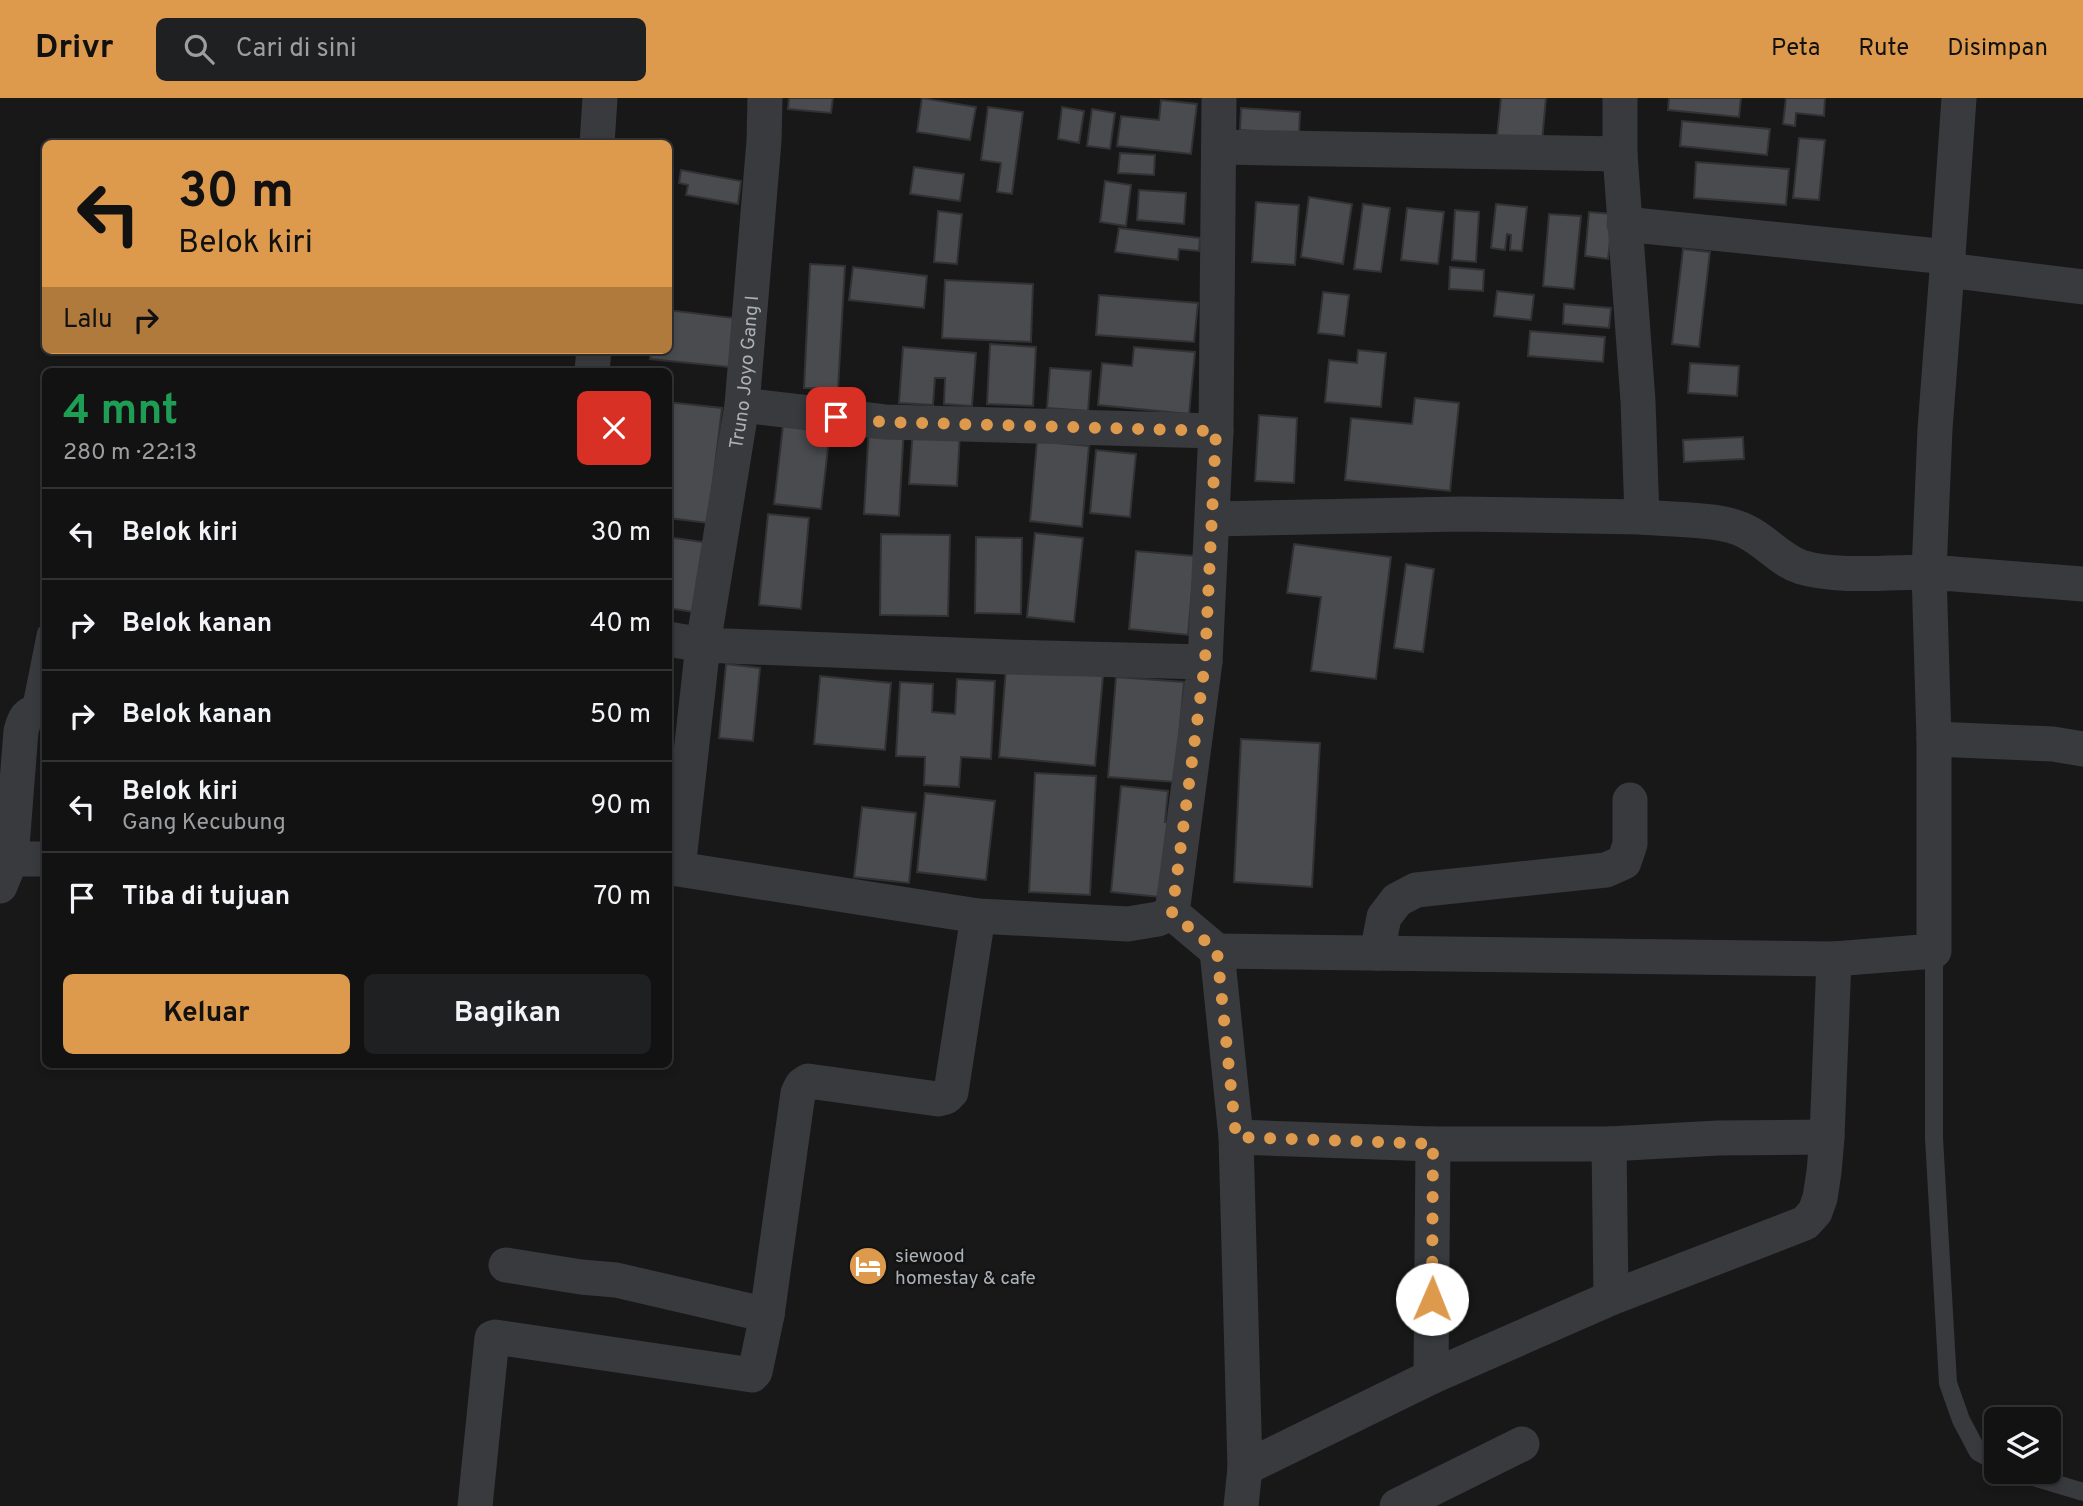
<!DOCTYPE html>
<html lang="id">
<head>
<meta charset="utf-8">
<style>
  :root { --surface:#121213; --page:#1f2021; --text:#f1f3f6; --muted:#9c9ea0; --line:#313233; --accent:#dd994c }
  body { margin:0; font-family:Overpass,sans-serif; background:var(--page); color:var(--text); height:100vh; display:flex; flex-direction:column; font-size:26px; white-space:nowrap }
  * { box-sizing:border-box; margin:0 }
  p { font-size:23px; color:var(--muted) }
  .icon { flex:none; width:38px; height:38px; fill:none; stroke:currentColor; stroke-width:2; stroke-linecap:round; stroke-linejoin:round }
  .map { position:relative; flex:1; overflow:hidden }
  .drawer { position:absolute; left:42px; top:270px; width:630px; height:700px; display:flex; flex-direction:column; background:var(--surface); border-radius:10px; box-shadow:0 4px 10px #0003,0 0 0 2px var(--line) }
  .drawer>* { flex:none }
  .guide { position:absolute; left:42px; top:42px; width:630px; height:214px; border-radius:10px; box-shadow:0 4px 10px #0003,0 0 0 2px var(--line); background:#dd994c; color:#111; overflow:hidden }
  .controls { position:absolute; left:1984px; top:1309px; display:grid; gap:14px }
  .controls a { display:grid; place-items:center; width:77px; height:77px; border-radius:10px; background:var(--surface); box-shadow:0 4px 10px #0003,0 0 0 2px var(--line); font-size:35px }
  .pin { position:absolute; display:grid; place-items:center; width:60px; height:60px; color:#fff; margin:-30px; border-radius:14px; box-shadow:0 4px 10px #0006 }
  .me { position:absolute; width:77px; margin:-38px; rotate:1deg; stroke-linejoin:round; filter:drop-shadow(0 0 5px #0008) }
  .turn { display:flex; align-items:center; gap:24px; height:147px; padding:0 21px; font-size:32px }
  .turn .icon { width:91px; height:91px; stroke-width:2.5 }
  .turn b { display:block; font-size:49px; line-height:60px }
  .then { display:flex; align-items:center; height:66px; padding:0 21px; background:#0003; gap:14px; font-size:26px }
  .round { display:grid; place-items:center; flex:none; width:74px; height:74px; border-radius:10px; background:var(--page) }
  .headline { display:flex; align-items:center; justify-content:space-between; height:119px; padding:0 21px }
  h1 { font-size:42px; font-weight:700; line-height:52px; color:#1e9e55 }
  .action { display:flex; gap:14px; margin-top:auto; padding:14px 21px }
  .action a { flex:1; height:80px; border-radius:10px; background:var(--accent); color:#111; font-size:28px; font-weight:700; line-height:80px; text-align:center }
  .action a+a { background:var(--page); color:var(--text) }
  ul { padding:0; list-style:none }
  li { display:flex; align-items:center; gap:21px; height:91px; padding:0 21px; border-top:2px solid var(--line) }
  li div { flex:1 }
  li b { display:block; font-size:26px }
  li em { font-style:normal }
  header { display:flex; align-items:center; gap:42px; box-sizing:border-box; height:98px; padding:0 35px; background:var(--accent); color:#111 }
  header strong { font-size:33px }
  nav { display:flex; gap:38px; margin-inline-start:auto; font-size:24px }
  .search { width:490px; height:63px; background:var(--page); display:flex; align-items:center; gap:18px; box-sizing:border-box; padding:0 24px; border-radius:10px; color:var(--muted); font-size:26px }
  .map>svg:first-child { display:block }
  .building { fill:#4a4b4e; stroke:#323235; stroke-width:2 }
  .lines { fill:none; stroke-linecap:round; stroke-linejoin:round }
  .lane { stroke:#393a3e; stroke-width:18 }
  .street { stroke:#393a3e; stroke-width:35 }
  .route { stroke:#dd994c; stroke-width:12; stroke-dasharray:0 21.6 }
  .labels { text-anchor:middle; stroke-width:5; stroke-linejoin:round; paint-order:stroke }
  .street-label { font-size:19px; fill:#abb1b7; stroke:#131314 }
  .poi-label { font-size:19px; fill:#abb1b7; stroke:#131314; text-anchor:start }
</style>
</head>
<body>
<header>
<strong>Drivr</strong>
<div class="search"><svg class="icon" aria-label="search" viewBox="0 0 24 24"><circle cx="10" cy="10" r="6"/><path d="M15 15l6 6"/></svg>Cari di sini</div>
<nav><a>Peta</a><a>Rute</a><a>Disimpan</a></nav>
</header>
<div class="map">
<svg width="2083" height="1408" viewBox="0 0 2083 1408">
  <rect width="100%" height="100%" fill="#181819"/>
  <path class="building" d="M789 0H833L831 15 788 11Z
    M922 0 976 9 970 42 917 34Z
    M1501 0H1546L1542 44 1497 39Z
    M1669 0H1741L1739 19 1668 12Z
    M1786 0H1825L1824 18 1796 15 1795 28 1783 26Z
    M1161 2 1197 6 1191 56 1117 48 1121 18 1159 22Z
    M988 9 1023 14 1012 96 997 94 1001 65 981 62Z
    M1062 9 1084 13 1079 45 1058 41Z
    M1241 10 1300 14 1299 36 1240 32Z
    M1092 11 1115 15 1110 51 1087 48Z
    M1682 23 1770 31 1767 57 1680 48Z
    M1799 40 1825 42 1819 102 1793 100Z
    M1120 55 1155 57 1154 77 1118 75Z
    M1696 64 1789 71 1786 107 1694 100Z
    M914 69 964 76 960 103 910 96Z
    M681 72 741 83 738 106 686 97 688 87 679 85Z
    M1105 83 1131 87 1126 128 1100 124Z
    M1139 92 1186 95 1184 126 1137 122Z
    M1309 99 1352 106 1343 166 1301 159Z
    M1256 104 1299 107 1295 167 1252 164Z
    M1363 106 1390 110 1381 174 1354 171Z
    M1496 106 1527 109 1522 153 1510 152 1511 137 1507 136 1505 152 1491 150Z
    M1407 110 1444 114 1438 166 1401 162Z
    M1455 112 1479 114 1476 164 1452 162Z
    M938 113 962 116 957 166 934 164Z
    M1589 114 1613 116 1608 161 1585 158Z
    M1549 116 1581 118 1574 191 1543 188Z
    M1119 130 1200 140 1199 153 1179 151 1178 162 1115 154Z
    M1683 151 1710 154 1699 249 1672 246Z
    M810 166 845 168 838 291 804 290Z
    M853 169 927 178 924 210 849 202Z
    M1450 169 1484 172 1483 193 1449 191Z
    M945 182 1033 186 1031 244 942 240Z
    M1497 193 1534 197 1531 222 1494 218Z
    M1323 194 1349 197 1344 238 1318 235Z
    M1099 197 1198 205 1194 244 1096 237Z
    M1564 206 1611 210 1609 230 1563 226Z
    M668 212 734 220 729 269 650 261 651 252H668Z
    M1530 233 1605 239 1603 264 1528 258Z
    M990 246 1036 249 1033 308 987 306Z
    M903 249 976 255 972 308 944 306 945 280H935L933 307 899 305Z
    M1134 249 1195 254 1189 316 1098 307 1102 265 1132 268Z
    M1358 252 1386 255 1381 309 1325 304 1329 262 1357 265Z
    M1690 265 1739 268 1737 298 1688 295Z
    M1050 270 1091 273 1088 313 1047 310Z
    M1415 300 1459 305 1450 393 1345 382 1351 320 1412 326Z
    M668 304 722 310 708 425 668 420Z
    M1259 317 1297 320 1294 385 1255 383Z
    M784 319 831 324 821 411 774 406Z
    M869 327 904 329 899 418 864 416Z
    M913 330 960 334 957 388 909 386Z
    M1743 339 1744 361 1684 364 1683 342Z
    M1037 343 1089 348 1082 429 1030 423Z
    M1096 352 1136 356 1130 419 1090 415Z
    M768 416 809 420 801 511 759 507Z
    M1035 435 1083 440 1074 524 1027 519Z
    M881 436 950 437 948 518 880 517Z
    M668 439 710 445 700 515 668 510Z
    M976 439 1022 440 1021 516 975 515Z
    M1294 446 1391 459 1376 581 1311 573 1321 499 1287 495Z
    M1136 453 1195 458 1188 537 1129 531Z
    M1406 466 1434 471 1423 554 1394 550Z
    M726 566 760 570 753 643 719 640Z
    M1006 570 1103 578 1095 668 999 659Z
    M820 578 891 585 885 652 814 646Z
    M1116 579 1184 584 1175 684 1108 679Z
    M957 581 995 583 991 661 961 659 959 689 924 687 925 659 896 658 900 584 933 586 932 614 955 616Z
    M1241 641 1320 645 1312 789 1234 784Z
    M1035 675 1096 678 1090 797 1029 794Z
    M1121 688 1168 693 1165 724 1177 725 1170 800 1111 794Z
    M925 695 995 703 986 782 917 774Z
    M862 709 916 715 909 785 854 779Z"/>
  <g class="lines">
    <path class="lane" d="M30 615 46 535
      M1934 853V1040L1948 1285 1961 1322 1978 1354 1997 1364
      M2017 1374 2083 1394"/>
    <g class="street">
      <path d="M597 46 600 0"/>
      <path d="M1220 49 1620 56V0"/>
      <path d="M1624 126 1948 159"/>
      <path d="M1947 172 1959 0"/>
      <path d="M592 273 594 252"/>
      <path d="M742 307 885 324 1216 333"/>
      <path d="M1642 419C1672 422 1722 420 1747 434 1767 444 1780 462 1801 469 1836 480 1892 474 1929 474L1935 331 1947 172 2083 189"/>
      <path d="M1213 421 1461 416 1642 419 1638 303 1620 56"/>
      <path id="s1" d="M668 541 703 547 1008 559 1205 564 1172 815 1158 821 1128 826 978 818 678 771 703 547 742 307 764 43 765 0"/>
      <path d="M1205 564 1216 333 1219 0"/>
      <path d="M1934 641 2053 646 2083 651"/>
      <path d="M11 761H46"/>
      <path d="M0 788 11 761 21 633C25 616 29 615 46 612"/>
      <path d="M1172 815 1217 853 1236 1039 1245 1370 1431 1279 1611 1200 1805 1125 1815 1114 1820 1100 1824 1074 1827 1039 1834 861"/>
      <path d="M1217 853 1834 861 1934 853V641L1929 474 2083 486"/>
      <path d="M1377 855 1384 819 1397 802 1416 792 1606 772 1624 764 1630 746V702"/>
      <path d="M1236 1039 1433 1046H1609L1718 1040 1827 1039"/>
      <path d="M1609 1046 1611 1200"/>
      <path d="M506 1167 581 1179 616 1182 767 1217"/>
      <path d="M1431 1279 1433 1046"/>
      <path d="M475 1408 492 1240 495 1239 752 1277 755 1274 767 1217 798 995 802 987 808 983 938 1001 946 999 951 994 978 818"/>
      <path d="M1241 1408 1245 1370"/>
      <path d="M1397 1408 1522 1346"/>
    </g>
  </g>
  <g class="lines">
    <path class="route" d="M836 319 885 324 1216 333 1205 564 1172 815 1217 853 1236 1039 1433 1046 1432 1201"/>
  </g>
  <defs>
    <g id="hotel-disc" transform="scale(2.0125)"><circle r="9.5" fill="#dd994c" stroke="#131314"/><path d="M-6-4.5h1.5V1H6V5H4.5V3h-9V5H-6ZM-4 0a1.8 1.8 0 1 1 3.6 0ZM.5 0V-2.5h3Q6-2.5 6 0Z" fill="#fff"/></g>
  </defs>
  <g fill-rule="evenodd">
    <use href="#hotel-disc" x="868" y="1168"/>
  </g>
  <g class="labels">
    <g class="street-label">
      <text dy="7" stroke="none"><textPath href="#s1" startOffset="1792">Truno Joyo Gang I</textPath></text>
    </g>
    <g class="poi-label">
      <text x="895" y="1164">siewood<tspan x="895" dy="22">homestay &amp; cafe</tspan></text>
    </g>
  </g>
</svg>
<div class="controls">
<a><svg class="icon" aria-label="layers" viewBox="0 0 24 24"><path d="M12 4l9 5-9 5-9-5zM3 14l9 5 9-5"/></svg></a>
</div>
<div class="pin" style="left:836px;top:319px;background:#d93025"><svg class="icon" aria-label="arrive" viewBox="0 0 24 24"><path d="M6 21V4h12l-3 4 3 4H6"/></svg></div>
<svg class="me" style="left:1432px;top:1201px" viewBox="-20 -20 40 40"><circle r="19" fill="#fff"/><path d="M0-13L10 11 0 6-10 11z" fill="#dd994c"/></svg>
<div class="guide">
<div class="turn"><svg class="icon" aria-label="left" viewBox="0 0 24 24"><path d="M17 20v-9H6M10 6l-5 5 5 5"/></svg><div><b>30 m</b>Belok kiri</div></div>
<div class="then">Lalu<svg class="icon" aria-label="right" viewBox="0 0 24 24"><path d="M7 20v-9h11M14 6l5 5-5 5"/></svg></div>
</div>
<section class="drawer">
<div class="headline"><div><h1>4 mnt</h1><p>280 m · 22:13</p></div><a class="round" style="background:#d93025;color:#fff"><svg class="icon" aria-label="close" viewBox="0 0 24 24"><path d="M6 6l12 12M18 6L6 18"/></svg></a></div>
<ul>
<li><svg class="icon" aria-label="left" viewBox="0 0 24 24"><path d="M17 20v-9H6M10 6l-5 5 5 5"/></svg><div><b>Belok kiri</b></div><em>30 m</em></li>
<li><svg class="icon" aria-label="right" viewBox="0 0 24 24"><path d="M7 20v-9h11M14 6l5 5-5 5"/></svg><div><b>Belok kanan</b></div><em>40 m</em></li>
<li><svg class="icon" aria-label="right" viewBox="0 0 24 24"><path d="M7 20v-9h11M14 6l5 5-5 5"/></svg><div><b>Belok kanan</b></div><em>50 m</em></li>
<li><svg class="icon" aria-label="left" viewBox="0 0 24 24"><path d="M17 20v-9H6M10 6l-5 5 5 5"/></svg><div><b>Belok kiri</b><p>Gang Kecubung</p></div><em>90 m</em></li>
<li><svg class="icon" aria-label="arrive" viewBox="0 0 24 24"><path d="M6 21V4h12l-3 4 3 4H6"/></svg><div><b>Tiba di tujuan</b></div><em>70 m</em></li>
</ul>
<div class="action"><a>Keluar</a><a>Bagikan</a></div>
</section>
</div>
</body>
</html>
